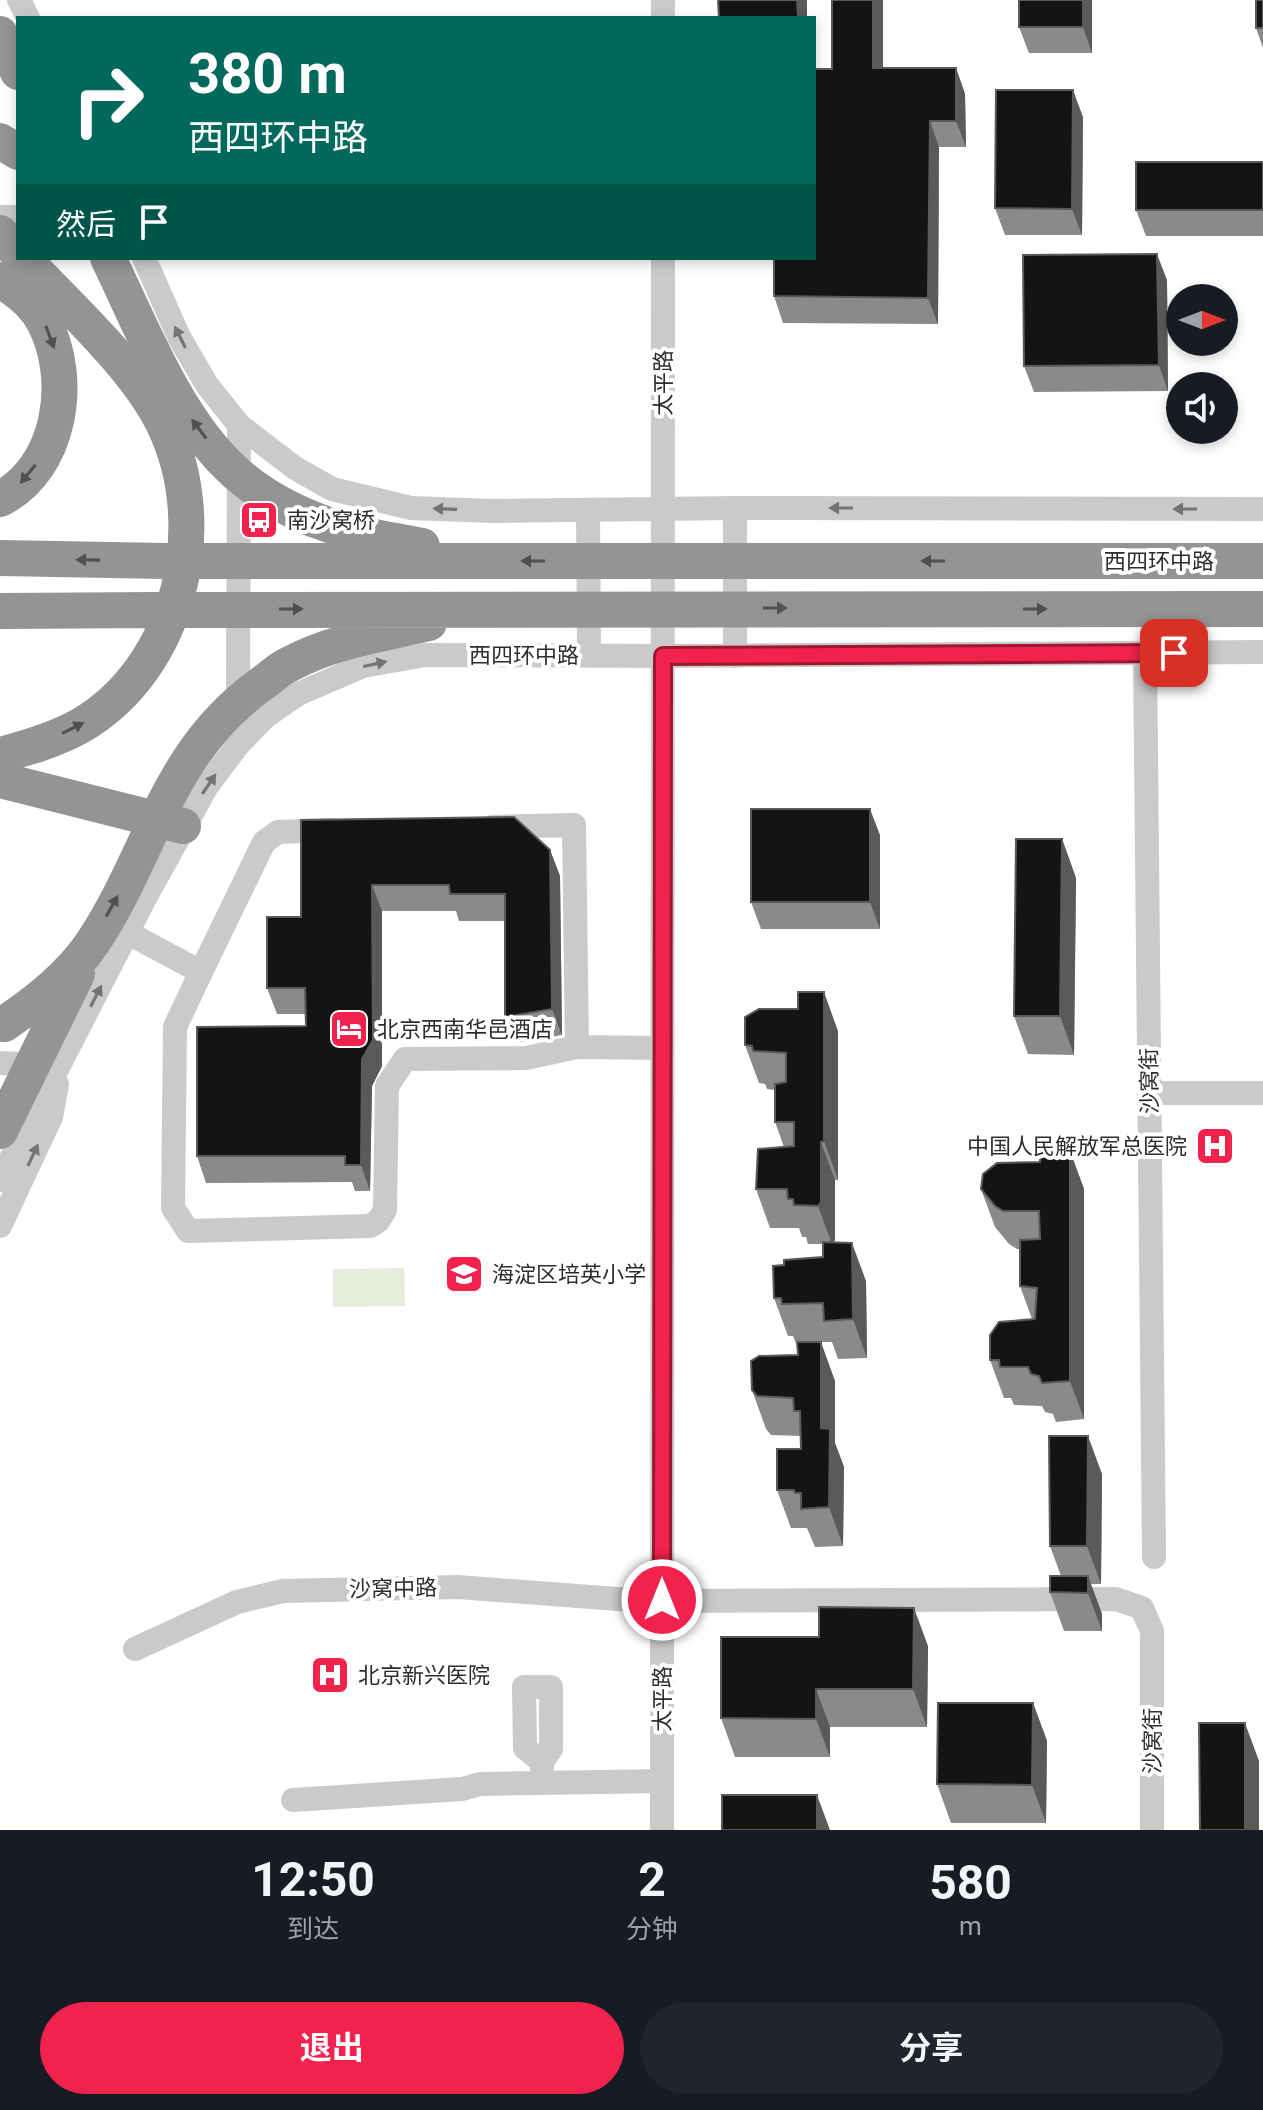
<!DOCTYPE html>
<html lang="zh">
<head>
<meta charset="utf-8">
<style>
  :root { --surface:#171b24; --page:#20242c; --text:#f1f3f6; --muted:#9ea1a6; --accent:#f1234c }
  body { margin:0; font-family:Roboto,"Noto Sans SC",sans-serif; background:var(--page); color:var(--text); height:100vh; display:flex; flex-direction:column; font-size:30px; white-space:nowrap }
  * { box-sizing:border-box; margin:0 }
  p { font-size:26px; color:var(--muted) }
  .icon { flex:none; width:44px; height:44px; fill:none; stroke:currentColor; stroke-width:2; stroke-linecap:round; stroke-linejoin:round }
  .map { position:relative; height:1830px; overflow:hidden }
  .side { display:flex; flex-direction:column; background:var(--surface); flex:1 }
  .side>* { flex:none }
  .guide { position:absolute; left:16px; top:16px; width:800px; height:244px; border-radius:0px; box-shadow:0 4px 12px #0003; background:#00695c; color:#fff; overflow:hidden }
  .needle { width:52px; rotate:90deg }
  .fabs { position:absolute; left:1166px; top:284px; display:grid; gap:16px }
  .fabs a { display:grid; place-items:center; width:72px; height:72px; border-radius:50%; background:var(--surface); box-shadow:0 4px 12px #0003; font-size:40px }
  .pin { position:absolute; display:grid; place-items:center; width:68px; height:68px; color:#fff; margin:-34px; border-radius:16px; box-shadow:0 4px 12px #0006 }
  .me { position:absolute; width:88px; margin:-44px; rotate:0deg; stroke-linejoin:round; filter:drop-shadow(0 0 6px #0008) }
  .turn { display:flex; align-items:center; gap:28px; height:168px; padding:0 40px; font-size:36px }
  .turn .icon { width:104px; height:104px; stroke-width:2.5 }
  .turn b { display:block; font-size:56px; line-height:68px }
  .then { display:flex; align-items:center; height:76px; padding:0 40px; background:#0003; gap:16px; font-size:30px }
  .eta { display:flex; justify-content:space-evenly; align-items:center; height:136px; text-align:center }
  .eta b { font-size:48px; font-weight:700; line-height:56px }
  .primary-button { display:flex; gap:16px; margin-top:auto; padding:16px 40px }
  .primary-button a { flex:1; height:92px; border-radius:48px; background:var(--accent); color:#fff; font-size:32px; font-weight:700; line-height:92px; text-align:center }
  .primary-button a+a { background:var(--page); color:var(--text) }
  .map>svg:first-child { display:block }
  .grass { fill:#e6ecda }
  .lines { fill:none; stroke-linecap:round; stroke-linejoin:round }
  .minor { stroke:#cacaca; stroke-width:24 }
  .highway { stroke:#949494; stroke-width:36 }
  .highway-bridge { stroke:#949494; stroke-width:36 }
  .wall { fill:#8a8a8a }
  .shaded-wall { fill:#5a5a5a }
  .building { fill:#141414; stroke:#5a5a5a; stroke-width:2 }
  .oneway { fill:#515151 }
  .oneway2 { fill:#747474 }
  .route-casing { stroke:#9d1731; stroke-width:20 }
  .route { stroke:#f1234c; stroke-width:14 }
  .labels { text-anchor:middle; stroke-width:8; stroke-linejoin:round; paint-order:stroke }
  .street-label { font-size:22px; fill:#2d2d2d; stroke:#fff }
  .poi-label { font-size:22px; fill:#2d2d2d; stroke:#fff; text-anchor:start }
</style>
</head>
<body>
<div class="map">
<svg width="1263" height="1830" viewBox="0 0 1263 1830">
  <rect width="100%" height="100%" fill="#fff"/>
  <path class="grass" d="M404 1268 405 1306 333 1307V1269Z"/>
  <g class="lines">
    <path class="minor" d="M19 0 28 18
      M663 18V0
      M0 217H18
      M144 258 179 337 207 385 239 425 295 468 332 489 411 508 493 511 735 508 1263 509
      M735 508V656
      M588 510 589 655
      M1145 653 1154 1557
      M238 710 239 425
      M492 827 574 825 577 1047 662 1048
      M128 933 201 972 264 842 278 832 331 830
      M201 972 175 1027 173 1208 188 1231 370 1226 378 1221 385 1210 387 1086 405 1059 526 1058 577 1047
      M0 1063 46 1065
      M1149 1093H1263
      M0 1180 144 900 207 786 238 745 266 716 298 694 363 666 425 655 663 656 1263 652
      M0 1226 51 1117 57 1084
      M135 1649 237 1602 283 1591 458 1587 644 1601 1116 1599 1142 1608 1152 1631V1830
      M542 1783V1762L551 1749V1687H524L525 1748 542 1762
      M293 1800 462 1789 480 1784 662 1781
      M662 1830 663 258"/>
    <path class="highway" d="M0 34 18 72
      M0 141 18 152
      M0 233 18 253
      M0 280C17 290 35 304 44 322 74 379 61 468 0 499
      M0 558 166 561
      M0 611 157 610
      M0 755C27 748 55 740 80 726 180 668 213 526 164 425 138 369 66 304 23 258
      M0 780 183 826"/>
    <path class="highway-bridge" d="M108 258C142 328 177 421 236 473 263 497 299 515 332 526 361 536 393 540 422 546
      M166 561H1263
      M157 610 1263 609
      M4 1024C38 1001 70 976 93 942 153 851 165 754 260 685 270 678 279 669 290 664 332 641 383 634 429 623
      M0 1131 77 974"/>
  </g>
  <path class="wall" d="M1092 0V53H1029L1019 27Z
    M1263 0V48L1256 28Z
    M883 68H956L965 94 966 147H939L938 324 783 323 774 296Z
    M1083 117 1082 235H1005L995 208Z
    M1263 162V236H1146L1136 210Z
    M1167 280 1168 391 1034 392 1024 366Z
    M301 820 550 850 560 876 562 1035 515 1043 505 1017V921H459L456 911H382V1066L372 1086 370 1191H355L352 1182 206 1183 197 1156 306 1026V1014H277L267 988 301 917Z
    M880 835V929H761L751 902Z
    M1062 839 1076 878 1074 1055 1028 1054 1014 1016Z
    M838 1031V1180H835V1240L833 1243 866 1281 867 1358 838 1359 832 1342H816L835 1381V1443L844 1467 843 1546 815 1547 807 1528H791L777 1490 801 1449V1436L771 1435 766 1429 752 1390 798 1355 797 1342 796 1343 793 1336H788L774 1298 784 1265 823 1257V1244H808L806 1237H802L799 1228H770L756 1189 784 1147 775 1122V1090L767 1089 765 1084 759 1083 745 1045Z
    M1070 1151 1084 1189V1419L1056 1422 1053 1414 1045 1412 1042 1406 1014 1405 1011 1398H1004L990 1360 1032 1319 1020 1286V1249H1017L1009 1244 995 1227 981 1189 1040 1162Z
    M1102 1474 1101 1584H1091L1102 1614V1631H1064L1050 1592 1061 1576 1050 1546Z
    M928 1646 927 1727H830V1757H735L721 1718Z
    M1033 1703 1047 1741 1046 1823H951L937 1784Z"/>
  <path class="shaded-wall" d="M797 0H807V18H798Z
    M873 0H883V95L873 68Z
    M1083 0H1092V53L1083 27Z
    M956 68 965 94 966 147 956 121Z
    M1073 90 1083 117 1082 235 1072 209Z
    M930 121 939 147 938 324 928 298Z
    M1157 254 1167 280 1168 391 1159 365Z
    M870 809 880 835V929L870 902Z
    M1062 839 1076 878 1074 1055 1060 1016Z
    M550 850 560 876 562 1035 552 1009Z
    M372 885 382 911V1066L372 1086 370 1191 361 1165 362 1059Z
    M824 992 838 1031V1180L824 1141Z
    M821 1142 835 1180V1240L832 1244 818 1206Z
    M1070 1151 1084 1189V1419L1070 1381Z
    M852 1243 866 1281 867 1358 853 1319Z
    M821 1342 835 1381V1443L844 1467 843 1546 829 1507 821 1428Z
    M1088 1436 1102 1474 1101 1584 1087 1546Z
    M1088 1576 1102 1614V1631L1088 1593Z
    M914 1608 928 1646 927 1727 913 1689Z
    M816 1689 830 1727V1757L816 1719Z
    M1033 1703 1047 1741 1046 1823 1032 1785Z
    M1245 1723 1259 1761V1830H1245Z
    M817 1795 830 1830H817Z"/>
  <path class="building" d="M718 0H797L798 18H719Z
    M832 0H873V68H956V121H930L928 298 774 296V258H814V69H832Z
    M1019 0H1083V27H1019Z
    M1256 0H1263V28H1256Z
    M996 90H1073L1072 209 995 208Z
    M1136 162H1263V210H1136Z
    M1157 254 1159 365 1024 366 1023 255Z
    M751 809H870V902H751Z
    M514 817 550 850 552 1009 505 1017V894H450L449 885H372L373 1040 362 1059 361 1165H345V1156H197V1027L306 1026 305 988H267V917H301V820Z
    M1016 839H1062L1060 1016H1014Z
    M798 992H824V1141L821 1142V1202L818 1206 794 1205 793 1199H788L787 1189H756L758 1149 794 1146V1122H775V1084L786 1082V1053L753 1051 752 1046 745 1045V1017L759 1009H798Z
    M1040 1150 1070 1151V1381L1042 1383 1039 1376 1031 1374 1028 1367H1000L999 1360H990V1335L999 1322 1035 1319 1037 1288 1020 1286V1240L1040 1239 1039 1211H1003L995 1206 981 1189 983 1174 997 1163 1040 1162Z
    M823 1242 852 1243 853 1319 824 1321 823 1303 782 1304 781 1298H774L773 1266 784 1265V1260L823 1257Z
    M797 1342H821V1428L830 1429 829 1507 801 1509V1493H795L794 1490H777V1449H801L800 1411H794L793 1398 757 1396 752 1390 751 1361 759 1356 798 1355Z
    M1049 1436H1088L1087 1546H1050Z
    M1050 1576H1088V1593L1050 1592Z
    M819 1607 914 1608 913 1689H816V1719L721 1718V1637H819Z
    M938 1703H1033L1032 1785 937 1784Z
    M1199 1723H1245V1830H1200Z
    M722 1795H817V1830H722Z"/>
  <defs><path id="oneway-solid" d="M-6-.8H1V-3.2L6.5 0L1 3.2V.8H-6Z" transform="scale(2)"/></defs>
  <g class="oneway">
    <use href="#oneway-solid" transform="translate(50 337) rotate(69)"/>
    <use href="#oneway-solid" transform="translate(199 429) rotate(-127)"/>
    <use href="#oneway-solid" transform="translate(28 474) rotate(129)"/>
    <use href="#oneway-solid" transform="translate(88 560) rotate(-179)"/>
    <use href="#oneway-solid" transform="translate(533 561) rotate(-180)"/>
    <use href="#oneway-solid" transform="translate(933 561) rotate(-180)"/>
    <use href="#oneway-solid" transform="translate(775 608)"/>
    <use href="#oneway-solid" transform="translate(291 609)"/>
    <use href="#oneway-solid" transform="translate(1035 609)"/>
    <use href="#oneway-solid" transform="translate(73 728) rotate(-27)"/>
    <use href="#oneway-solid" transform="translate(112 906) rotate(-61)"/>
  </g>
  <g class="oneway2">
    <use href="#oneway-solid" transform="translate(180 337) rotate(-117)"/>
    <use href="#oneway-solid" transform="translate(841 508) rotate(-180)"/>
    <use href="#oneway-solid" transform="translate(445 509) rotate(-178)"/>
    <use href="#oneway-solid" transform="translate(1185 509) rotate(-180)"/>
    <use href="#oneway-solid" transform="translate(375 664) rotate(-12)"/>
    <use href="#oneway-solid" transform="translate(209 784) rotate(-56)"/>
    <use href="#oneway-solid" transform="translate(96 996) rotate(-63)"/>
    <use href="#oneway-solid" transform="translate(33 1155) rotate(-65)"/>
  </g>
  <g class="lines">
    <g class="route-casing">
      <path id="route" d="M662 1600 663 656 1174 653"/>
    </g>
    <use href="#route" class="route"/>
  </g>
  <defs>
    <g id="bus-square" transform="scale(2)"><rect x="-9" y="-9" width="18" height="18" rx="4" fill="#f1234c" stroke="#fff"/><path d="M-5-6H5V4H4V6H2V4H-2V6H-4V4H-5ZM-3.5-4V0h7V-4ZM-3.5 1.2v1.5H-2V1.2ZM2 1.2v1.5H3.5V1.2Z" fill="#fff"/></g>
    <g id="hotel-square" transform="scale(2)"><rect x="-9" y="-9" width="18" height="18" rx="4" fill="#f1234c" stroke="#fff"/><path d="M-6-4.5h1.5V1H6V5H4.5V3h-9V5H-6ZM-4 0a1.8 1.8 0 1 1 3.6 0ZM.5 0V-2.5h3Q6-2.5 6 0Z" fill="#fff"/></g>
    <g id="hospital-square" transform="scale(2)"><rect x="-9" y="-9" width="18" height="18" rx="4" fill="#f1234c" stroke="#fff"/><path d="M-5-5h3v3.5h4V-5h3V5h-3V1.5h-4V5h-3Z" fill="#fff"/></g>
    <g id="school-square" transform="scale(2)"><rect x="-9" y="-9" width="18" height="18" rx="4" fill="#f1234c" stroke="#fff"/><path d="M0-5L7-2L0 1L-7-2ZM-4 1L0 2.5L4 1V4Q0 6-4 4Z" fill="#fff"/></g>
  </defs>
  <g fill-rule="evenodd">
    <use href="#bus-square" x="259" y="520"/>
    <use href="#hotel-square" x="349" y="1029"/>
    <use href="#hospital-square" x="1215" y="1146"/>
    <use href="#school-square" x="464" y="1274"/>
    <use href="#hospital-square" x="330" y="1675"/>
  </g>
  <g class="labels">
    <g class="street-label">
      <text transform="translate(663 383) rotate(-90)" y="8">太平路</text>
      <text x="1159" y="569">西四环中路</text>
      <text x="524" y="663">西四环中路</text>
      <text transform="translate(1149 1081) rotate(-91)" y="8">沙窝街</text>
      <text transform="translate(393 1588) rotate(-1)" y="8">沙窝中路</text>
      <text transform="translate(662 1699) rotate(-90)" y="8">太平路</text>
      <text transform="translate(1152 1741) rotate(-90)" y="8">沙窝街</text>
    </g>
    <g class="poi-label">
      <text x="287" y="528">南沙窝桥</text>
      <text x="377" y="1037">北京西南华邑酒店</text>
      <text x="1187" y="1154" text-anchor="end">中国人民解放军总医院</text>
      <text x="492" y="1282">海淀区培英小学</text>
      <text x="358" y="1683">北京新兴医院</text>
    </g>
  </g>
</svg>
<div class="fabs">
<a><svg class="needle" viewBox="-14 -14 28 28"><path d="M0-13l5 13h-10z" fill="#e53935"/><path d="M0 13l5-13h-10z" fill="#9ea1a6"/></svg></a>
<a><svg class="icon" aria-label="sound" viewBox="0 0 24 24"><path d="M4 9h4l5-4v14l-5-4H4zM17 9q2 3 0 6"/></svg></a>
</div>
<div class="pin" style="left:1174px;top:653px;background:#d93025"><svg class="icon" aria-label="arrive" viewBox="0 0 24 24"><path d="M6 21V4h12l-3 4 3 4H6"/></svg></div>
<svg class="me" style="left:662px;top:1600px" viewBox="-20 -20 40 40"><circle r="17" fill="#f1234c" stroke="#fff" stroke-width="3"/><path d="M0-11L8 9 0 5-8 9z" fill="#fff"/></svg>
<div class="guide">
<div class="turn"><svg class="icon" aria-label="right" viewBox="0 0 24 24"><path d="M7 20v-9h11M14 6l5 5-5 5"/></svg><div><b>380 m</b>西四环中路</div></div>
<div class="then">然后<svg class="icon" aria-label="arrive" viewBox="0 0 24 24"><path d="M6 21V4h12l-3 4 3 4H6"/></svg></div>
</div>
</div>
<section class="side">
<div class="eta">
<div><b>12:50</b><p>到达</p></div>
<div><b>2</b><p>分钟</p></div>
<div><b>580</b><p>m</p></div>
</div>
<div class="primary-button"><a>退出</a><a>分享</a></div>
</section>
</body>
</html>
